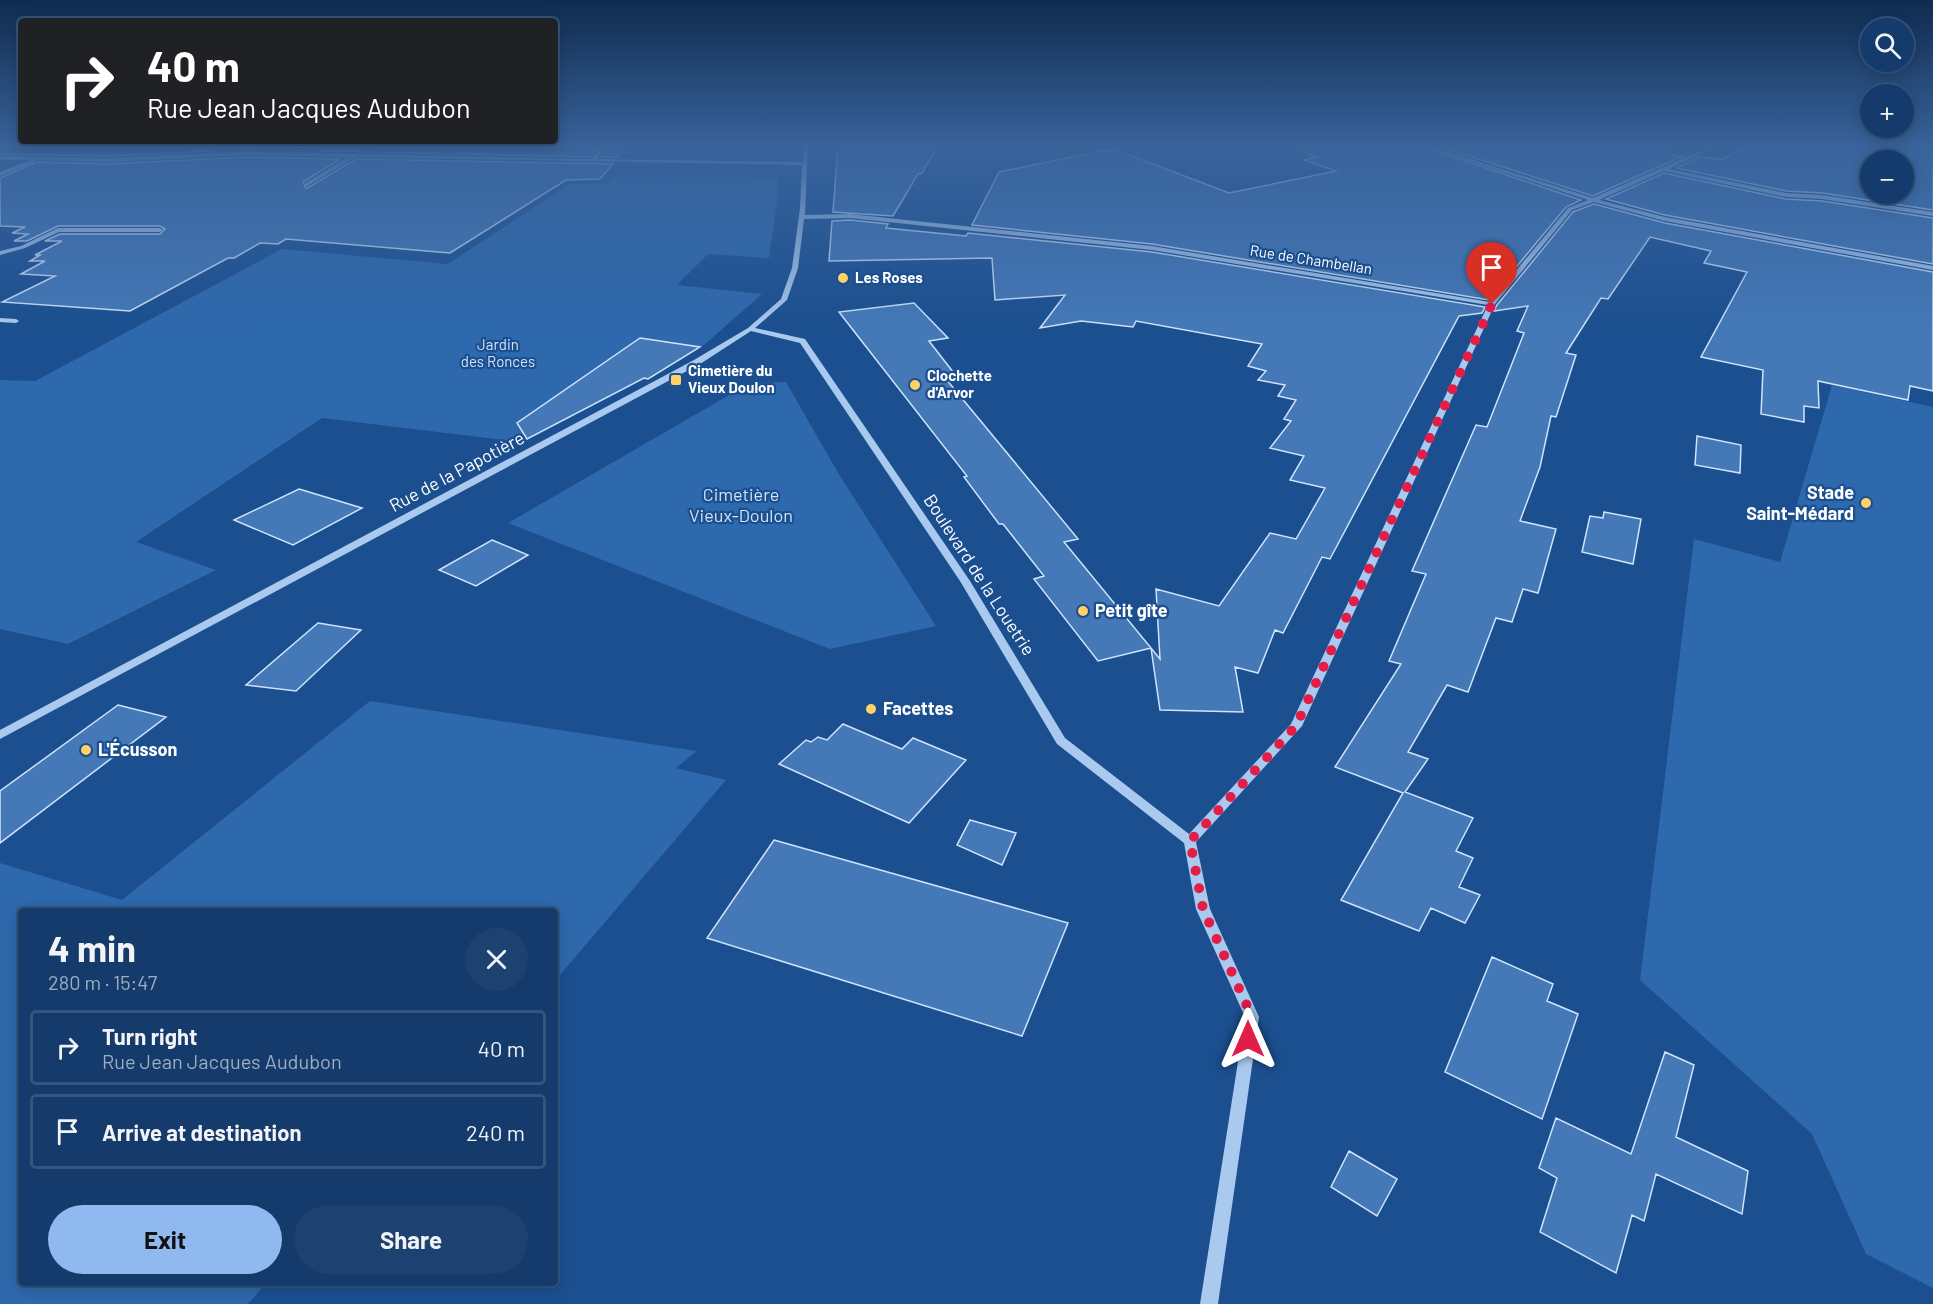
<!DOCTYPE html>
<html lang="en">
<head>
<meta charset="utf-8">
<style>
  :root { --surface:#143b6b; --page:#1d4271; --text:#f1f3f6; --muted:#9dadc1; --line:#33557e; --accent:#90b9f0 }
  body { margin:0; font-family:Barlow,sans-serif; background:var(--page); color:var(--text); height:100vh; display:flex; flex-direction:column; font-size:22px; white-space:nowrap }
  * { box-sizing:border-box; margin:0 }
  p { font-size:20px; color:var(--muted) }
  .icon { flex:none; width:33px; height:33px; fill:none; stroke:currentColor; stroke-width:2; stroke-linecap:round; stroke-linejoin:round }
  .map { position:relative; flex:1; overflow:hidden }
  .details { position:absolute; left:18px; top:908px; width:540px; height:378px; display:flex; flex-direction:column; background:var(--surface); border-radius:6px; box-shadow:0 3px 15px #0003,0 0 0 2px var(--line) }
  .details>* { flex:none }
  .hud { position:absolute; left:18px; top:18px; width:540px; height:126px; border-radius:6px; box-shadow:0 3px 15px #0003,0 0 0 2px var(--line); background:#202124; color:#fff; overflow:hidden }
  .fabs { position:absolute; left:1860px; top:18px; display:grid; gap:12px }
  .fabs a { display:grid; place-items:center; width:54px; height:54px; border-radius:50%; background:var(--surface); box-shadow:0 3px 15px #0003,0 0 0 2px var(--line); font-size:30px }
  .pin { position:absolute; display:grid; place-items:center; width:51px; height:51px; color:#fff; margin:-62px -26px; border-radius:50% 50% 50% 0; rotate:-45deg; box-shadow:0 0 6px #0007 }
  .pin .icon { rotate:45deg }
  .me { position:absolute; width:66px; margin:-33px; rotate:0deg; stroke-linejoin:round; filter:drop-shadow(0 0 4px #0008) }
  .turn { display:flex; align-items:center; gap:21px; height:126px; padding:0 30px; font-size:27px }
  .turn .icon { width:78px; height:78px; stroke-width:2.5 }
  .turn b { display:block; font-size:42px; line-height:51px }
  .round { display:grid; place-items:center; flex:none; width:63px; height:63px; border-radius:32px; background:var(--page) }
  .summary { display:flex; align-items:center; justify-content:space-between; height:102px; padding:0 30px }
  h1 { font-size:36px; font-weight:700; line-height:45px }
  .primary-button { display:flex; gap:12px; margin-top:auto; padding:12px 30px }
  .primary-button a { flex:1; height:69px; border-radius:36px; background:var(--accent); color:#111; font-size:24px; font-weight:700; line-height:69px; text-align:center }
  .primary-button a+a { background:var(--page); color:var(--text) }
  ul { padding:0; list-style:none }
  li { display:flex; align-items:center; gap:18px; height:75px; margin:0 12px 9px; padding:0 18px; border:3px solid var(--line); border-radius:6px }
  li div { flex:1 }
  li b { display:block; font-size:22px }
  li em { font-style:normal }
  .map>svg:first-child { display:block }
  .green { fill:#2e69ad }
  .building { fill:#4478b7; stroke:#cfe3fa; stroke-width:1.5; fill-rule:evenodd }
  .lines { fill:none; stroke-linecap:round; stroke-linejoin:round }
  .minor { fill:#a9c9ee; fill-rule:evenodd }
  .route { stroke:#e11d48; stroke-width:10; stroke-dasharray:0 18 }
  .poi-dot { fill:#ffd166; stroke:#1b4f8f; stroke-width:2 }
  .labels { text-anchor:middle; stroke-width:4.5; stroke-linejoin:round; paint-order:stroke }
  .far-street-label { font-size:15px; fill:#fff; stroke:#1b4f8f }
  .far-poi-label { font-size:15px; font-weight:bold; fill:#fff; stroke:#1b4f8f; text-anchor:start }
  .far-park-label { font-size:15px; fill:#cfe3fa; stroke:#1b4f8f }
  .street-label { font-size:18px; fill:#fff; stroke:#1b4f8f }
  .poi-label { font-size:18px; font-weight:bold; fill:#fff; stroke:#1b4f8f; text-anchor:start }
  .park-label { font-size:18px; fill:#cfe3fa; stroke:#1b4f8f }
</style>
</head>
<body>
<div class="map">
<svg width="1933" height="1304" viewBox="0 0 1933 1304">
  <rect width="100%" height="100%" fill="#1b4f8f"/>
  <path class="green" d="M615 176 778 177V195L769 258 708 254 677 285 762 294 704 345 521 442 322 418 136 542 216 570 68 644 0 629V380L35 381 282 249 448 264 569 184 606 183Z
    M786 382 840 476 936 626 830 649 508 523 750 383Z
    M1832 385 1933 407V1288L1866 1254 1812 1134 1640 980 1694 539 1780 562Z
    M370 701 697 751 676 768 726 780 555 981V910H21V1282L266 1283 248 1304H0V863L122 900Z"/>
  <path class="building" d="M0 146H597L591 157 247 149 108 156 0 154Z
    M606 146H627L618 157H601Z
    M838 146H939L921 174H918L893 216 833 212Z
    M1298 146H1421L1581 200 1566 207 1489 300 1152 244 972 225 999 172 1097 152 1116 150 1229 193 1336 171 1304 160 1317 157 1298 150Z
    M1438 146H1665L1669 155 1683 156 1593 196Z
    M1750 146 1776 148 1778 146H1933V210L1822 193 1786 191 1676 168 1699 157 1722 159ZM1870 160H1904V194H1870Z
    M247 157 340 159 303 182 306 189 356 159 613 164 600 179 566 180 450 253 286 239 278 244 260 243 234 258H228L130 311 2 302 55 276 21 274 45 261H30L40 255H35L62 241H45L60 234H160L165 229 160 226H58L27 241H14L28 234 12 233 25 227 0 226V178L37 162 108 164Z
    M1664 173 1786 199 1822 201 1933 218V264L1665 215 1606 199Z
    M1594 204 1665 223 1933 272V391L1910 386 1908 400 1818 381 1819 408 1804 406V422L1761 414 1763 370 1701 357 1747 272 1704 263 1711 251 1650 237 1608 299 1601 298 1566 353 1576 355 1556 417 1551 416 1540 467 1520 521 1556 529 1538 593 1523 589 1512 622 1496 618 1468 692 1447 685 1408 752 1428 759 1405 792 1473 818 1456 851 1473 858 1459 887 1480 895 1465 923 1431 908 1419 931 1341 900 1403 793 1335 767 1401 664 1389 661 1426 574 1412 571 1476 425 1487 427 1524 333 1517 331 1528 306 1494 311 1497 305 1573 212Z
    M850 220 888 224 886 228 966 236 968 233 1152 252 1485 307 1482 313 1459 316 1330 559 1322 557 1283 633 1275 630 1258 673 1235 667 1243 712 1160 710 1151 648 1160 659 1156 589 1219 606 1270 533 1296 539 1325 488 1290 480 1304 456 1270 448 1291 421 1284 419 1296 400 1278 396 1285 385 1258 380 1266 371 1248 366 1262 344 1136 321 1133 327 1081 321 1040 328 1065 295 995 300 992 258 829 261 832 221Z
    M914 303 948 338 929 341 957 377 946 379 1078 539 1064 542 1151 648 1098 661 1034 579 1044 576 1003 524H999L964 477 967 476 839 312Z
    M640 338 700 347 648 379 644 378 527 439 517 423Z
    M1697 436 1741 445 1740 473 1695 465Z
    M299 489 362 508 293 545 234 520Z
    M1604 512 1641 519 1633 564 1582 552 1590 516 1603 518Z
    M492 540 528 555 476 586 439 570Z
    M318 623 361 630 296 691 246 685Z
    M118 705 166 717 0 843V791Z
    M843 724 902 749 913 738 966 760 909 823 779 764 806 740 811 742 818 737 827 740Z
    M970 820 1016 833 1002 865 957 845Z
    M774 840 1068 923 1022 1036 707 938Z
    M1492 957 1553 984 1547 1001 1578 1014 1542 1119 1445 1072Z
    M1665 1052 1694 1065 1676 1137 1748 1171 1742 1214 1656 1174 1644 1221 1632 1215 1616 1273 1540 1232 1557 1178 1539 1168 1556 1118 1631 1154Z
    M1349 1151 1397 1179 1377 1216 1331 1187Z"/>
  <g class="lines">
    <path class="minor" d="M600 146H604L597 159 803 162 804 146H808L805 215 850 214 1152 246 1490 302 1568 208 1588 200 1423 146H1430L1593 198 1711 146H1717L1669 169 1786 193 1822 195 1933 212V216L1822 199 1786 197 1664 171 1599 200 1665 217 1933 266V270L1665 221 1594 202 1572 210 1495 304 1302 726 1196 842 1210 909 1259 1017 1218 1304H1200L1245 1017 1196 909 1184 843 1057 744 960 581 800 343 751 331 700 364 0 739V730L694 360 748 328 781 299 792 268 800 208 802 165 355 157 306 187 304 184 348 157 247 155 108 162 35 160V162L0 176V172L31 160H0V156L108 158 247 151 574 159H592ZM850 218 1152 250 1488 305 1291 724 1189 834 1065 738 970 581 805 339 755 328 787 300 798 268 804 219Z
      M58 228H160L163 230 160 232H59L25 248 0 255V251L21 246Z
      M0 318 16 319 19 321 16 323 0 322Z"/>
  </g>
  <linearGradient id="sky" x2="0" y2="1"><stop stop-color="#0f2b4f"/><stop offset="0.44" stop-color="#39639b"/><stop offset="1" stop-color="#39639b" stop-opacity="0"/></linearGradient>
  <rect width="1933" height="329" fill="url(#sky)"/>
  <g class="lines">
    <path class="route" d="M1248 1039 1252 1017 1203 909 1190 841 1296 726 1492 304"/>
  </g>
  <g class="poi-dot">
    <circle cx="843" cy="278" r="6"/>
    <rect x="670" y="374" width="12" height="12" rx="3"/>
    <circle cx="915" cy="385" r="6"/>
    <circle cx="1866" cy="503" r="6"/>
    <circle cx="1083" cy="611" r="6"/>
    <circle cx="871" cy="709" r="6"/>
    <circle cx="86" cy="750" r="6"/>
  </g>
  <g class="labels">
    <g class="far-street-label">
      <text transform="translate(1311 260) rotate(9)" y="5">Rue de Chambellan</text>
    </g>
    <g class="far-poi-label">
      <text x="855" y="283">Les Roses</text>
      <text x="688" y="376">Cimetière du<tspan x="688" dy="17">Vieux Doulon</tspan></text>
      <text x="927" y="381">Clochette<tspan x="927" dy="17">d'Arvor</tspan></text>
    </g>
    <g class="far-park-label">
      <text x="498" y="350">Jardin<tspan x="498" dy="17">des Ronces</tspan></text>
    </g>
    <g class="street-label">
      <text transform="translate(457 472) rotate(-28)" y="6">Rue de la Papotière</text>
      <text transform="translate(979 575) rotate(57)" y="6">Boulevard de la Louetrie</text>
    </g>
    <g class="poi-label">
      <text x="1854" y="499" text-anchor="end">Stade<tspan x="1854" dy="21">Saint-Médard</tspan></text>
      <text x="1095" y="617">Petit gîte</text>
      <text x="883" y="715">Facettes</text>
      <text x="98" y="756">L'Écusson</text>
    </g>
    <g class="park-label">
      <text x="741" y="501">Cimetière<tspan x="741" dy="21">Vieux-Doulon</tspan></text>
    </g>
  </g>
</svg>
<div class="fabs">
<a><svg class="icon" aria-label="search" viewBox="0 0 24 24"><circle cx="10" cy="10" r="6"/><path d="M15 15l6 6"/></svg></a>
<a>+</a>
<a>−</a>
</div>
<div class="pin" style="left:1492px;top:304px;background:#d93025"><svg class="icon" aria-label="arrive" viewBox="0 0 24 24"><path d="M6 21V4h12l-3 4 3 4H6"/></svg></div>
<svg class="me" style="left:1248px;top:1039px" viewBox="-20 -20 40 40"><path d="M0-17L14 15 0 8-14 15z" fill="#e11d48" stroke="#fff" stroke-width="4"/></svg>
<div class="hud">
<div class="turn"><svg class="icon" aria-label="right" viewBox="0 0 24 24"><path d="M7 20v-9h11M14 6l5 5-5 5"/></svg><div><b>40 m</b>Rue Jean Jacques Audubon</div></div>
</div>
<section class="details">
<div class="summary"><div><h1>4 min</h1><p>280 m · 15:47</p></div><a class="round"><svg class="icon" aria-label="close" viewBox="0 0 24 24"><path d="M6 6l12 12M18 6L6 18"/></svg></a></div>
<ul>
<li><svg class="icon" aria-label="right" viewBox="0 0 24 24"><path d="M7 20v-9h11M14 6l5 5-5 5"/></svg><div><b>Turn right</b><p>Rue Jean Jacques Audubon</p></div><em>40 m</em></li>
<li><svg class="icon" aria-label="arrive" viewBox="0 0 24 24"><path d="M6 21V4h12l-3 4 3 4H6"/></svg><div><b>Arrive at destination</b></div><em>240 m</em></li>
</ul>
<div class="primary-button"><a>Exit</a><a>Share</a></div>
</section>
</div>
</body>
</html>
